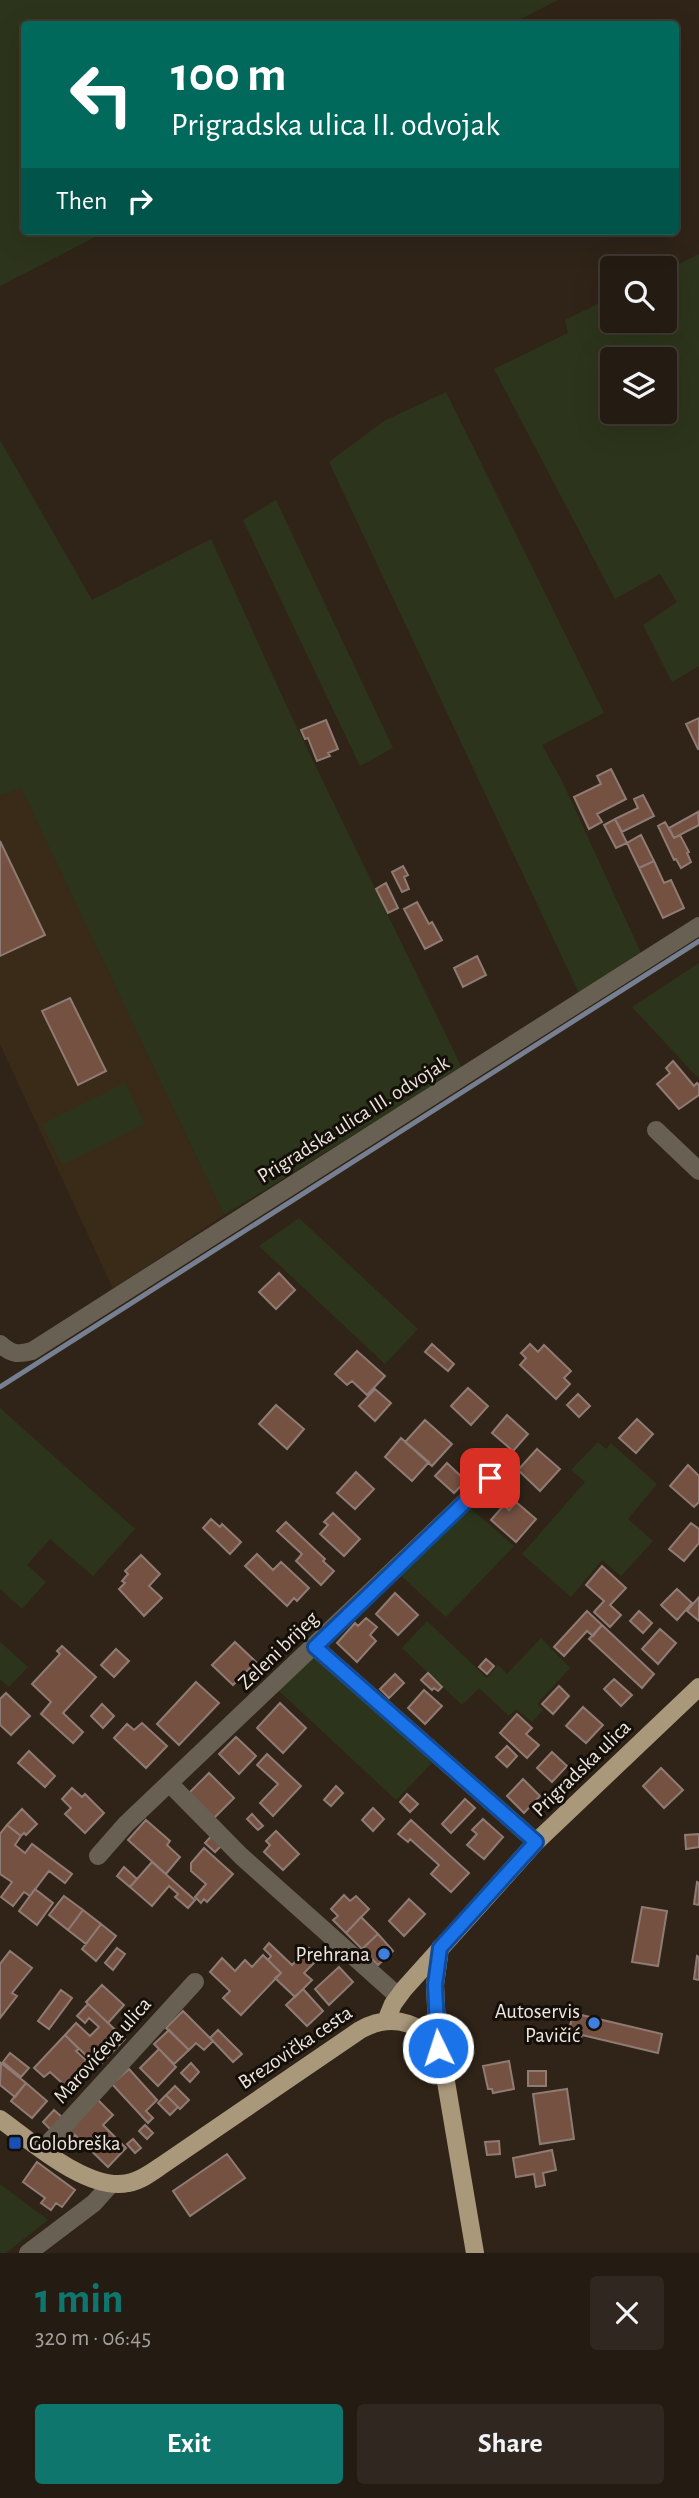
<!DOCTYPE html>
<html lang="en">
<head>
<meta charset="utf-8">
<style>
  :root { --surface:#241b12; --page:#302820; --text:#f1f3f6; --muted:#a3a19f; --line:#413932; --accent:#0f766e }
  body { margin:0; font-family:"Alegreya Sans",sans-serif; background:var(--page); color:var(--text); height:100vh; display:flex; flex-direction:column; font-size:26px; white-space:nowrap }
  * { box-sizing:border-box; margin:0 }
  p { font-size:23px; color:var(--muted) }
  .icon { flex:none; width:38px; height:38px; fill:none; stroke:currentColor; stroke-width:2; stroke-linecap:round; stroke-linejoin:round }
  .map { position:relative; height:2253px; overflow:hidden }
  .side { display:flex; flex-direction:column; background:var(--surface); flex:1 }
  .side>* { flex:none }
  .banner { position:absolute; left:21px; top:21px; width:658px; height:214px; border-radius:7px; box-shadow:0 7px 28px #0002,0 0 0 2px var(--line); background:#00695c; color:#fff; overflow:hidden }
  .buttons { position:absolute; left:600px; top:256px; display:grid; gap:14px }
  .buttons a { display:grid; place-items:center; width:77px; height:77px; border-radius:7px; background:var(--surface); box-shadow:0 7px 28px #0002,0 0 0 2px var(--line); font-size:35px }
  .pin { position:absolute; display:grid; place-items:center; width:60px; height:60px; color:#fff; margin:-30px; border-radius:14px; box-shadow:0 4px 10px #0006 }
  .me { position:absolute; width:77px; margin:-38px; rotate:356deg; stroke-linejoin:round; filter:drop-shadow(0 0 5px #0008) }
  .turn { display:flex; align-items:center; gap:24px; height:147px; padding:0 35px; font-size:32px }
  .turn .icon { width:91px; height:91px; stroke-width:2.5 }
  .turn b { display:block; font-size:49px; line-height:60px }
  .then { display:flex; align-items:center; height:66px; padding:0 35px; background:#0003; gap:14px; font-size:26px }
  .round { display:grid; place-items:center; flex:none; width:74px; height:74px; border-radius:7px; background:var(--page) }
  .head { display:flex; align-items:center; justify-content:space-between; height:119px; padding:0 35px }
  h1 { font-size:42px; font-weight:700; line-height:52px; color:var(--accent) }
  .cta { display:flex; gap:14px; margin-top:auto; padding:14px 35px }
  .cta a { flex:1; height:80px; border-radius:7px; background:var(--accent); color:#fff; font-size:28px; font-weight:700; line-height:80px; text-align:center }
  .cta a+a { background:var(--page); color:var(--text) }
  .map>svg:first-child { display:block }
  .built { fill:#3a2a18 }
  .green { fill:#2c351b; fill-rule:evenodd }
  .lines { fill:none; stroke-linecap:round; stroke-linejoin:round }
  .stream { stroke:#768092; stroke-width:5 }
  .building { fill:#755142; stroke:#8f7b73; stroke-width:2 }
  .minor { stroke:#686052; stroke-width:18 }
  .major { stroke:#aa987b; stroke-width:18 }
  .route-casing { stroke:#114b97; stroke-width:18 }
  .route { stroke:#1a73e8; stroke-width:12 }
  .shop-dot { fill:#3f7fe0; stroke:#140f09; stroke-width:2.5 }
  .transit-dot { fill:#1a4fb4; stroke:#140f09; stroke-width:2.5 }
  .labels { text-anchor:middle; stroke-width:6; stroke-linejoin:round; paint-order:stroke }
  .street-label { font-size:21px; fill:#efe7df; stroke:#140f09 }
  .poi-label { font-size:21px; fill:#efe7df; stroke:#140f09; text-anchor:end }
</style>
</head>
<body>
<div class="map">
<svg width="699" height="2253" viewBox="0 0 699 2253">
  <rect width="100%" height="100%" fill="#302418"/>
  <path class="built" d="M21 787 224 1215 113 1289 0 1044V795Z"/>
  <path class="green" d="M0 0H558L511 24H24V231H107L0 286Z
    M699 254V666L672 682 643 625 677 602 660 574 615 599 494 369 568 333 565 320 612 297V320H665V271ZM612 359H665V411H612Z
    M446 392 604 713 542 745 562 781 641 953 579 993 329 462 384 421Z
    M0 440 92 600 211 539 288 709 462 1068 224 1215 21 788 0 795Z
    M276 500 393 748 360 766 243 520Z
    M699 963V1079L632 1007Z
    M125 1083 145 1124 62 1165 42 1124Z
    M299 1218 418 1329 385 1364 259 1246Z
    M0 1408 135 1529 93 1576 50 1539 27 1565 46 1582 22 1609 0 1589Z
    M598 1442 606 1449 611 1443 657 1484 628 1519 653 1541 621 1576 602 1560 571 1597 522 1554 585 1482 571 1470Z
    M469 1507 514 1546 446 1617 399 1574Z
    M427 1621 487 1678 498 1665 507 1674 541 1638 570 1668 537 1704 543 1710 532 1722 516 1709 509 1716 479 1688 462 1705 402 1648Z
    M0 1642 28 1667 9 1687 0 1679Z
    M313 1658 325 1665 432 1763 396 1800 277 1689Z
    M0 2184 48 2220 6 2253H0Z"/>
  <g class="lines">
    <path class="stream" d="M0 1387 699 941"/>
  </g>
  <path class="building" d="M699 718V749H698L686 724Z
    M326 720 338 749 328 753 330 756 317 761 308 738 305 739 301 730Z
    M611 769 626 799 597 814 602 822 589 829 574 797 601 784 597 776Z
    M643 795 654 816 622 832 615 819 638 808 634 799Z
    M698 812 699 825 674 838 669 828Z
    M615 819 627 843 616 848 604 825Z
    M665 822 674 838 680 835 689 852 687 853 691 862 681 868 676 859 674 860 658 826Z
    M641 835 654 861 639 868 627 843Z
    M0 841 45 935 0 956Z
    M654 861 664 883 671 880 684 908 663 918 639 868Z
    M403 866 408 875 404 877 409 889 402 892 392 872Z
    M386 883 398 908 388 913 376 889Z
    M417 902 429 924 432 922 442 940 425 949 404 909Z
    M477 956 486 975 463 987 454 968Z
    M70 998 106 1071 78 1085 42 1011Z
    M673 1061 694 1086 697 1083 699 1085V1095L679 1109 657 1084 670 1073 666 1068Z
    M279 1273 295 1290 276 1309 259 1292Z
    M432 1344 454 1364 448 1371 425 1352Z
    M530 1344 538 1352 544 1345 571 1371 564 1378 570 1384 556 1399 520 1365 526 1358 521 1353Z
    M357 1351 385 1376 367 1395 352 1381 347 1385 335 1374Z
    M468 1388 488 1406 471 1425 451 1406Z
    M375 1389 391 1403 375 1421 359 1406Z
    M578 1394 590 1406 579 1417 567 1405Z
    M276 1405 304 1429 287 1449 259 1424Z
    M507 1415 528 1434 513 1451 492 1433Z
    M637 1419 653 1434 636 1453 619 1438Z
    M425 1420 452 1444 432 1466 405 1442Z
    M401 1438 429 1462 412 1481 385 1457Z
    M537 1449 560 1469 540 1491 518 1470Z
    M447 1463 466 1481 454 1493 435 1476Z
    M688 1465 699 1476V1502L694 1507 670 1486Z
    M356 1472 374 1489 355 1509 337 1493Z
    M516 1502 536 1519 516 1542 491 1520 504 1505 509 1510Z
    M333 1513 360 1539 344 1556 320 1534 328 1525 324 1522Z
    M211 1519 220 1527 222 1524 241 1542 230 1554 203 1528Z
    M286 1522 325 1559 323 1561 334 1571 321 1585 296 1561 302 1554 277 1531Z
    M691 1523 699 1529V1543L684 1561 669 1549Z
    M257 1554 273 1570 281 1562 309 1588 297 1601 294 1598 287 1606 245 1566Z
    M141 1555 160 1574 149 1586 162 1598 144 1616 119 1589 125 1583 122 1581 128 1574 125 1571Z
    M602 1566 626 1588 610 1605 621 1615 610 1627 594 1612 604 1601 586 1585Z
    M677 1589 692 1603 677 1620 661 1605Z
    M395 1593 418 1615 398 1635 376 1614Z
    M699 1597V1621L687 1611Z
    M587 1611 602 1625 593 1636 587 1631 564 1656 554 1647Z
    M639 1611 652 1623 643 1633 630 1621Z
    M366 1618 377 1627 370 1635 376 1641 357 1662 337 1643 355 1623 358 1626Z
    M602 1625 654 1674 642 1688 589 1639Z
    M660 1629 676 1643 658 1664 642 1649Z
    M235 1642 256 1662 233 1685 212 1665Z
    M62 1646 96 1677 63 1713 83 1732 73 1743 41 1714 51 1702 32 1684 60 1654 57 1651Z
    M116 1649 129 1661 114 1677 101 1665Z
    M486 1659 494 1666 487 1674 479 1667Z
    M428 1673 442 1687 438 1691 434 1688 432 1690 421 1680Z
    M395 1674 404 1683 389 1698 380 1689Z
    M614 1679 632 1695 621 1706 604 1689Z
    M196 1682 219 1703 179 1745 157 1724Z
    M559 1686 569 1696 553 1714 542 1704Z
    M424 1690 442 1706 425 1724 408 1708Z
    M6 1693 30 1716 11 1735 0 1725V1699Z
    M280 1703 306 1728 283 1753 257 1728Z
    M102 1704 114 1716 103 1728 91 1716Z
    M583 1707 603 1725 586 1743 566 1726Z
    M517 1714 532 1728 526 1734 539 1745 527 1758 500 1733Z
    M142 1723 167 1746 146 1768 114 1738 127 1724 134 1730Z
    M236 1737 256 1756 239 1774 219 1754Z
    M507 1746 517 1756 507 1767 496 1757Z
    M29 1751 55 1776 45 1787 18 1763Z
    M552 1752 567 1766 552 1782 537 1768Z
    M267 1754 301 1786 273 1816 260 1803 278 1784 257 1765Z
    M661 1768 683 1790 664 1808 643 1786Z
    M209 1773 234 1798 214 1818 189 1793Z
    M523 1779 540 1796 524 1813 507 1796Z
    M336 1786 343 1793 331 1806 324 1800Z
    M72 1788 82 1797 85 1794 104 1813 85 1833 65 1814 71 1808 62 1799Z
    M407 1794 418 1804 410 1812 400 1802Z
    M465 1799 475 1808 451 1833 442 1824Z
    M373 1808 384 1819 373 1831 362 1820Z
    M22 1809 37 1824 26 1835 24 1833 21 1836 7 1825Z
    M252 1814 263 1826 258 1830 247 1819Z
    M483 1819 503 1837 484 1859 467 1845 477 1834 472 1830Z
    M146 1820 170 1841 167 1845 180 1857 166 1874 128 1840Z
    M411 1820 469 1873 451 1892 431 1874 439 1865 410 1839 408 1842 398 1834Z
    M7 1825 21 1836 15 1845 25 1853 32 1844 72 1874 65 1883 49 1871 30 1896 24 1892 13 1906 1 1897 12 1882 0 1874V1834Z
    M276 1831 299 1854 283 1870 264 1852 270 1845 266 1841Z
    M214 1833 224 1843 215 1852 205 1843Z
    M699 1834V1847L686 1849 685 1835Z
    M204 1848 233 1874 207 1902 204 1899 201 1903 195 1897 206 1884 191 1871V1863Z
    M152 1862 195 1900 188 1908 175 1897 178 1894 169 1886 152 1906 130 1887Z
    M124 1867 137 1879 130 1887 117 1876Z
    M697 1882 699 1883V1905L694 1904Z
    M35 1889 53 1903 37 1925 19 1911Z
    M344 1895 350 1901 356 1896 369 1909 346 1933 333 1920 338 1916 331 1909Z
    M64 1896 83 1910 68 1930 49 1915Z
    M409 1899 425 1914 404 1936 389 1921Z
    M642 1907 667 1911 658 1966 632 1962Z
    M83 1910 101 1924 86 1944 68 1930Z
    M361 1917 378 1934 362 1949 346 1933Z
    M101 1924 116 1936 96 1961 82 1949Z
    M378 1934 393 1951 378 1965 362 1949Z
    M269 1943 292 1965 309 1948 319 1958 304 1973 312 1980 295 1997 275 1978 281 1973 268 1960 271 1956 264 1949Z
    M117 1948 125 1954 113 1970 105 1963Z
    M10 1951 32 1968 12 1993 17 1996 0 2018V1964Z
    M263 1955 281 1973 241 2015 223 1998 230 1991 210 1972 222 1958 235 1971 245 1960 252 1967Z
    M697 1956 699 1957V1980L694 1979Z
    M339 1967 353 1982 329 2005 315 1989Z
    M102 1985 124 2005 108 2023 86 2002Z
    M303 1989 323 2011 307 2026 286 2005Z
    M61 1990 72 1998 49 2029 38 2021Z
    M88 2004 125 2039 98 2067 65 2035 76 2023 90 2036 99 2027 89 2018 85 2023 77 2016Z
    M183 2011 213 2041 204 2050 196 2043 189 2050 166 2028Z
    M573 2013 662 2034 658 2053 582 2035 580 2042 567 2039Z
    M169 2030 189 2050 174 2064 154 2044Z
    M218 2030 242 2054 233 2062 210 2038Z
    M65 2035 79 2049 76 2051 94 2068 72 2092 50 2072 44 2077 34 2068Z
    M159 2049 176 2067 158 2086 140 2068Z
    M10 2053 29 2068 21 2077 3 2062Z
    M509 2061 514 2089 493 2093 492 2089H488L483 2066Z
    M1 2063 26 2083 15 2097 0 2085Z
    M191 2063 199 2072 190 2082 181 2073Z
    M129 2069 157 2100 146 2111 153 2118 148 2123 112 2084Z
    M528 2071H546V2086H528Z
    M26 2083 47 2101 32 2118 11 2101Z
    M175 2086 189 2100 180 2109 166 2095Z
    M567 2089 574 2139 540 2144 533 2094Z
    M166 2095 178 2107 170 2115 158 2103Z
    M97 2099 113 2115 103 2125 126 2148 108 2167 75 2135 70 2140 63 2133Z
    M54 2110 62 2117 51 2130 43 2122Z
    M145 2125 153 2133 147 2139 139 2131Z
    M133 2139 141 2148 135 2153 127 2144Z
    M499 2141 500 2154 487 2155 485 2142Z
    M552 2150 556 2170 543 2173 545 2185 536 2187 534 2174 516 2177 513 2158Z
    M227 2154 245 2178 190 2216 173 2191Z
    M37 2162 75 2190 62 2207 56 2203 51 2210 41 2203 45 2198 23 2182Z"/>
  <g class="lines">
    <path class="minor" d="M656 1130 699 1171
      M0 1344C11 1354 17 1355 32 1351L699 926
      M315 1647 536 1842
      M170 1784 241 1856 398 1996
      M98 1856 126 1824 490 1478
      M43 2149 195 1982
      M28 2253 94 2203 111 2184"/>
    <path class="major" d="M386 2021 393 2004 404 1989 536 1842 699 1687
      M438 2048 435 1985 440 1948
      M0 2119C31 2141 88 2192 128 2183 140 2181 151 2173 161 2166L360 2030C392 2012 429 2022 442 2058L475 2253"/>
  </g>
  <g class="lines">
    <g class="route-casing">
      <path id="route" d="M438 2048 435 1985 440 1948 536 1842 315 1647 490 1478"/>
    </g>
    <use href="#route" class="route"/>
  </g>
  <g class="shop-dot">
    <circle cx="384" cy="1954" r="7"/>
    <circle cx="594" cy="2023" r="7"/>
  </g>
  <rect class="transit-dot" x="8" y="2136" width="14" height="14" rx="3.5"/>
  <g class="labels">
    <g class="street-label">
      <text transform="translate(353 1119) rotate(-32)" y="7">Prigradska ulica III. odvojak</text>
      <text transform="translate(278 1650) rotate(-44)" y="7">Zeleni brijeg</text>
      <text transform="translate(581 1768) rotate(-44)" y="7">Prigradska ulica</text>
      <text transform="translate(295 2047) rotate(-34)" y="7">Brezovička cesta</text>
      <text transform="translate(102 2050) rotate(-48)" y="7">Marovićeva ulica</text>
    </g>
    <g class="poi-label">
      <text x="370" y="1961">Prehrana</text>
      <text x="580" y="2018">Autoservis<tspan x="580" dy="24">Pavičić</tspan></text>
      <text x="29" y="2150" text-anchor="start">Golobreška</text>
    </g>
  </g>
</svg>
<div class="buttons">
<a><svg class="icon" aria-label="search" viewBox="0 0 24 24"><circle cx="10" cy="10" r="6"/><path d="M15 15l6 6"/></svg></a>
<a><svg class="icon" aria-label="layers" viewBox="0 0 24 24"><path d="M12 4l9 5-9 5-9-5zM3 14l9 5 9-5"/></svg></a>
</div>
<div class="pin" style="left:490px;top:1478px;background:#d93025"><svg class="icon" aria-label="arrive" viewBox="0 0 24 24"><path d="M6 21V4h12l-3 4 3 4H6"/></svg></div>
<svg class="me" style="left:438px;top:2048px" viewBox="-20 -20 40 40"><circle r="17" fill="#1a73e8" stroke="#fff" stroke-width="3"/><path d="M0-11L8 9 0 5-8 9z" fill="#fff"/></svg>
<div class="banner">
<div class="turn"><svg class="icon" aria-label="left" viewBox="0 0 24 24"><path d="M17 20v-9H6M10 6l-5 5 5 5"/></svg><div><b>100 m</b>Prigradska ulica II. odvojak</div></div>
<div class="then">Then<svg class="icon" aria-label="right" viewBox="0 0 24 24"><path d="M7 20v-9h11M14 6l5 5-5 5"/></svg></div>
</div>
</div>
<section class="side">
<div class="head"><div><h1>1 min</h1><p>320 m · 06:45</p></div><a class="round"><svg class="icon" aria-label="close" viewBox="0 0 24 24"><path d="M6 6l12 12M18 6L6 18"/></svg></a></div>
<div class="cta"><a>Exit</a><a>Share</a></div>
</section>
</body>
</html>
